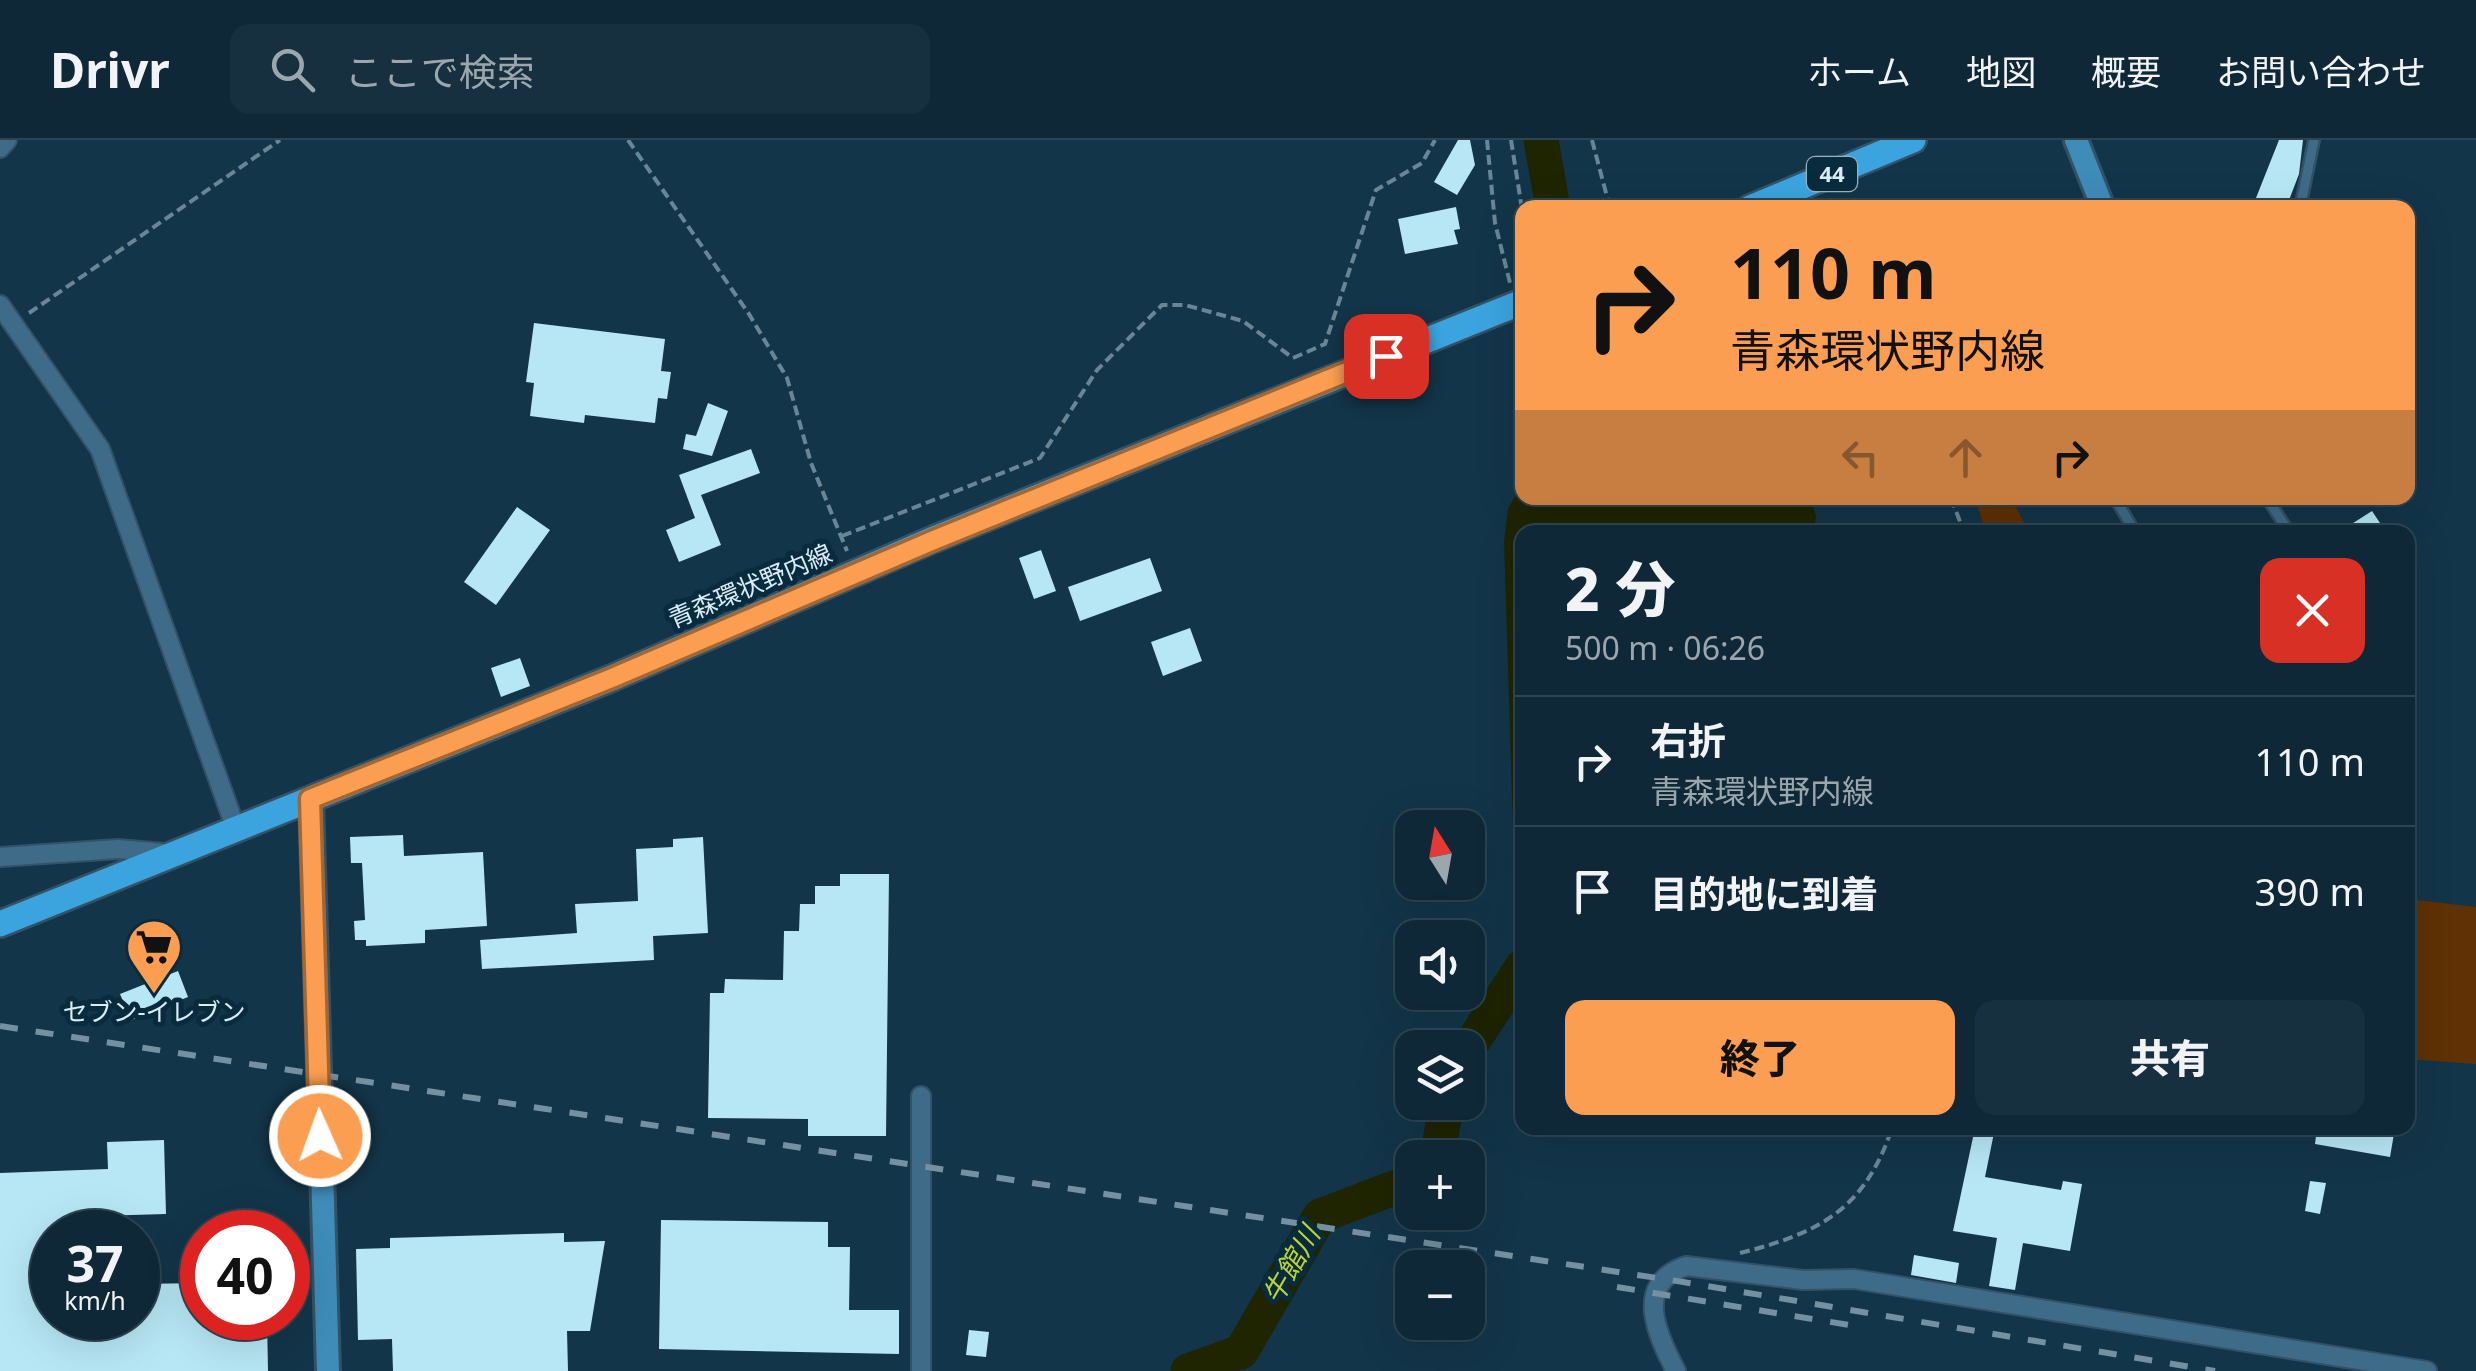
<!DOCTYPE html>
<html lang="ja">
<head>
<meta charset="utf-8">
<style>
  :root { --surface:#0e2837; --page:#17303f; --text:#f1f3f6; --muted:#9ba6ad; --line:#2e4452; --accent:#fb9e51 }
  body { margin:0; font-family:"Noto Sans","Noto Sans JP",sans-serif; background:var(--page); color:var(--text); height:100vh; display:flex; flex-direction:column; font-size:38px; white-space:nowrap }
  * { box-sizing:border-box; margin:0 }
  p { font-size:32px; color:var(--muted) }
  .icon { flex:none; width:55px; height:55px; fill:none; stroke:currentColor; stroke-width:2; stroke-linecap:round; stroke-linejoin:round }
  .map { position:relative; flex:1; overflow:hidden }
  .details { position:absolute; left:1515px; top:385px; width:900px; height:610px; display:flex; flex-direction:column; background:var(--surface); border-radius:20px; box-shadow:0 10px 40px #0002,0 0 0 2px var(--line) }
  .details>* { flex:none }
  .top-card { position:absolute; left:1515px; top:60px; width:900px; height:305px; border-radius:20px; box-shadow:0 10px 40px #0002,0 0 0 2px var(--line); background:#fb9e51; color:#111; overflow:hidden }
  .needle { width:65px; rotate:349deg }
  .tools { position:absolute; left:1395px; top:670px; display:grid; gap:20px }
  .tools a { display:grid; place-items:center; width:90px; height:90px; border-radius:20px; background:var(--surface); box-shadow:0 10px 40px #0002,0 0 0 2px var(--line); font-size:50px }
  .speed { position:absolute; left:30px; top:1070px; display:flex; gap:20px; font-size:50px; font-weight:700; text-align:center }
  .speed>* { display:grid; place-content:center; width:130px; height:130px; border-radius:50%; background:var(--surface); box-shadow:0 10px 40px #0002,0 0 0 2px var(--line); line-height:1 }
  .speed small { font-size:25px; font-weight:400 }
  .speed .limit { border:15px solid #d22; background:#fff; color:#111 }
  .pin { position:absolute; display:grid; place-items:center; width:85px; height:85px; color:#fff; margin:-42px; border-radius:20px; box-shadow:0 5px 15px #0006 }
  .me { position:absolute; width:110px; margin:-55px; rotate:358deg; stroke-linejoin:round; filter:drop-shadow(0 0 8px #0008) }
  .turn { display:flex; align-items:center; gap:35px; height:210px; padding:0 50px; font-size:45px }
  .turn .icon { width:130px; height:130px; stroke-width:2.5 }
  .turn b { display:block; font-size:70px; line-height:85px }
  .lanes { display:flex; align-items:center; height:95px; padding:0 50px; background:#0003; justify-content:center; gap:50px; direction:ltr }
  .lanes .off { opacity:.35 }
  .round { display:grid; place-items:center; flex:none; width:105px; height:105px; border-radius:20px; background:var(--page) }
  .summary { display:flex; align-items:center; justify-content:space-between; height:170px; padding:0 50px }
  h1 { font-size:60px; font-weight:800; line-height:75px }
  .primary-button { display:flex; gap:20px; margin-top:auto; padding:20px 50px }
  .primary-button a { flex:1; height:115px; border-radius:20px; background:var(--accent); color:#111; font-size:40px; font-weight:800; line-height:115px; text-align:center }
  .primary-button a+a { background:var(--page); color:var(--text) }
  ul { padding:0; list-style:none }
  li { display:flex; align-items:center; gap:30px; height:130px; padding:0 50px; border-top:2px solid var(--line) }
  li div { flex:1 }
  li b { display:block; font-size:38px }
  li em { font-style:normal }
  header { display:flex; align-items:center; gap:60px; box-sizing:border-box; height:140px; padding:0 50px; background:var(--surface); border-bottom:2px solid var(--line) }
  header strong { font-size:48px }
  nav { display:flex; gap:55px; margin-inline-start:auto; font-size:35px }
  .search { width:700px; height:90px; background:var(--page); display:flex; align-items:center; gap:25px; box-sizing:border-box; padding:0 35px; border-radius:20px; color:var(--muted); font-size:38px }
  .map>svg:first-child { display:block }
  .green { fill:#5f3105 }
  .water { fill:#1f2500 }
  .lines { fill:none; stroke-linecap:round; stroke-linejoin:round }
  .river { stroke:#1f2500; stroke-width:35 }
  .building { fill:#b7e7f5 }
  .lane-casing { stroke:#335265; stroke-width:14 }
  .street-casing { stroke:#335265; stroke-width:22 }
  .secondary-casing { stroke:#335265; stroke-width:28 }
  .primary-casing { stroke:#335265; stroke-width:30 }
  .path { stroke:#6a8696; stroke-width:4; stroke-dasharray:10 5; stroke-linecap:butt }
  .lane { stroke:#3e6c88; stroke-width:9 }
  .street { stroke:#3e6c88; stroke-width:18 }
  .secondary { stroke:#3f8cb9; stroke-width:22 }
  .primary { stroke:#3ba4df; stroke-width:25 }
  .rail { stroke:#7590a0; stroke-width:6; stroke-dasharray:18 18; stroke-linecap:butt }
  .route-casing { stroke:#a36735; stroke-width:25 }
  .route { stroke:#fb9e51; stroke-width:18 }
  .labels { text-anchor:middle; stroke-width:10; stroke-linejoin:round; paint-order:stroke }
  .shield { fill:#082b3e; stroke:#9ab2c0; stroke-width:2.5 }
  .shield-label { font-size:22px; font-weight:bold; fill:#d9ecf8 }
  .street-label { font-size:25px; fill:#d9ecf8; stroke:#082b3e }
  .poi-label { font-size:25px; fill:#d9ecf8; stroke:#082b3e }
  .water-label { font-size:28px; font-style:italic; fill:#bed52c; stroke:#082b3e }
</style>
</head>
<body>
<header>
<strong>Drivr</strong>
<div class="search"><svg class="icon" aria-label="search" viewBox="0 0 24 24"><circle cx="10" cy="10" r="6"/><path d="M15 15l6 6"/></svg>ここで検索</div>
<nav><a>ホーム</a><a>地図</a><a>概要</a><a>お問い合わせ</a></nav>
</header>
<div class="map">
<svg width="2476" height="1231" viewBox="0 0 2476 1231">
  <rect width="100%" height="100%" fill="#133549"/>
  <path class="green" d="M1995 358H2011L2029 392H1985L1978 367Z
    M2408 759 2476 767V924L2408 919Z"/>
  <path class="water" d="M1522 346V358H1810L1816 376 1814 392H1522V800L1516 780 1504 402 1508 368Z"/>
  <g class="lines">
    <path class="river" d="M1541 0 1553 68
      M1468 909 1522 827
      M1437 1018 1447 962
      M1188 1231 1241 1212 1320 1076 1412 1041"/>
  </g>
  <path class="building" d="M1458 0H1470L1475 25 1457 55 1434 42Z
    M2279 0H2303L2299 34 2286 68H2252Z
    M1456 67 1460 89 1454 90 1458 104 1405 114 1398 79Z
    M534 183 665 199 661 231 671 232 667 259 658 258 655 283 585 275 584 283 530 276 534 243 526 242Z
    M708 263 728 271 712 316 683 309 686 294 696 296Z
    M751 309 760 333 701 355 721 405 679 422 666 390 695 378 679 335Z
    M517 367 550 390 496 465 464 442Z
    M2372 371 2386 392H2339Z
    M1041 410 1056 451 1034 459 1019 418Z
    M1150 418 1162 451 1080 481 1068 447Z
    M1190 488 1202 521 1163 536 1151 502Z
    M520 518 530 546 501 557 491 528Z
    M403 695 404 716 483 712 487 786 425 790V803L366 806V800H355L354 781 365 780 362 723H351L350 697Z
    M703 697 708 793 653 796 654 820 482 829 480 800 577 793 575 764 638 761 636 709 673 707V699Z
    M840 734H889L886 996H808V979L708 978 710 853H724L725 839 783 840 784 791H799L800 764H815V746H840Z
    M178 831 188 857 131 880 120 854Z
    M1975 988H1995L1985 1037 2061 1050 2063 1041 2082 1044 2070 1111 2023 1103 2015 1150 1989 1146 1997 1098 1953 1091Z
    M2317 988H2395L2390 1017 2315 1004Z
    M164 1000 166 1074 97 1076V1092H52V1178H138V1144L202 1143V1178H267L268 1231H0V1033L108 1029 107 1002Z
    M2310 1041 2326 1043 2320 1074 2305 1071Z
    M661 1080 828 1082V1107H850L849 1170H899V1214L659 1209Z
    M564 1093V1102L605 1101 590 1191H567L568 1231H393L392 1199 358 1200 356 1109 390 1108V1098Z
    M1914 1115 1959 1123 1956 1143 1911 1135Z
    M969 1190 989 1192 986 1217 966 1215Z"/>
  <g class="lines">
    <g class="lane-casing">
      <path id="lane" d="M2300 68 2314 0
        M2115 358 2135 392
        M2267 358 2289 392"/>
    </g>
    <g class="street-casing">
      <path id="street" d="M0 8 7 0
        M0 165 100 309 236 689
        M0 717 118 709 174 714
        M921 1231V956
        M1676 1231C1657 1195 1633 1144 1686 1126L1803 1140 1854 1139 2427 1231"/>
    </g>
    <g class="secondary-casing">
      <path id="secondary" d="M2076 0 2103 68
        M311 659 328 1231"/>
    </g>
    <g class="primary-casing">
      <path id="primary" d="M1750 68 1913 0
        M0 784 612 538 934 399 1522 162"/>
    </g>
    <path class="path" d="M628 0 749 174 787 238 811 323 847 411
      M1487 0 1495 83 1510 143
      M1511 0 1522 69
      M1592 0 1610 68
      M29 173 280 0
      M1951 358 1964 392
      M842 396 1040 318 1097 230 1162 165H1185L1243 181 1293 218 1325 204 1376 50 1422 23 1435 0
      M1740 1113C1820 1093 1865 1069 1892 988"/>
    <use href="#lane" class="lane"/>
    <use href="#street" class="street"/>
    <use href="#secondary" class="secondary"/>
    <use href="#primary" class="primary"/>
    <path class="rail" d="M0 886 1677 1141 2215 1231
      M1617 1147 1849 1185"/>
  </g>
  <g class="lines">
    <g class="route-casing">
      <path id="route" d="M320 996 310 659 612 538 934 400 1386 216"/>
    </g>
    <use href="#route" class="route"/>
  </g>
  <defs>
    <g id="supermarket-pin" transform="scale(2.875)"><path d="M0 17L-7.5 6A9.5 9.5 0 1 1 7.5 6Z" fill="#fb9e51" stroke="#082b3e"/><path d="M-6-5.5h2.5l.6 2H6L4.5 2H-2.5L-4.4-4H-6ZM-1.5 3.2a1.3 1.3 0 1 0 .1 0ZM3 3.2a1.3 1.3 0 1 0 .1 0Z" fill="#111"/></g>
  </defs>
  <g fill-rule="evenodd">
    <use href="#supermarket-pin" x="154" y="807"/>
  </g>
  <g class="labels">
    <rect class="shield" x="1807" y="17" width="50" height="34" rx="8"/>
    <g class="shield-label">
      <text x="1832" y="42">44</text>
    </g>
    <g class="street-label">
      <text transform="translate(750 446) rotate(-23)" y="9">青森環状野内線</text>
    </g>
    <g class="poi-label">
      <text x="154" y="881">セブン-イレブン</text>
    </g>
    <g class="water-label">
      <text transform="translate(1291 1125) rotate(-60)" y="10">牛館川</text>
    </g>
  </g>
</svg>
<div class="tools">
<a><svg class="needle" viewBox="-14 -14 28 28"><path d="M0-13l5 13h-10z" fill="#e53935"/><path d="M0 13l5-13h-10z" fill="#9ba6ad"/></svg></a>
<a><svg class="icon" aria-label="sound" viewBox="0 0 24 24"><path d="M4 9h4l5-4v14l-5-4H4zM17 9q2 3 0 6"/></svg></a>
<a><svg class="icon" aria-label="layers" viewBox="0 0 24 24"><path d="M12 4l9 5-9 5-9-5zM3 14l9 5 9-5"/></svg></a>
<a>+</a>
<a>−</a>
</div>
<div class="speed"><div>37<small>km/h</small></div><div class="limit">40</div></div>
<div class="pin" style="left:1386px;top:216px;background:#d93025"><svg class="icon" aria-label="arrive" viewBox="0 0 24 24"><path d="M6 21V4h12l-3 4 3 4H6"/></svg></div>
<svg class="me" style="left:320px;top:996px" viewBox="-20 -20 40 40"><circle r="17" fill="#fb9e51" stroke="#fff" stroke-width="3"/><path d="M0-11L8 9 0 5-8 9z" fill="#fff"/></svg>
<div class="top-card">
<div class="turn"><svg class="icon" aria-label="right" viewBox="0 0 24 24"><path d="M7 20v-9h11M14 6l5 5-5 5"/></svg><div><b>110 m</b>青森環状野内線</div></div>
<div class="lanes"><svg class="icon off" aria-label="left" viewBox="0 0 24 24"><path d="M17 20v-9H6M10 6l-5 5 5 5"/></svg><svg class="icon off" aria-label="ahead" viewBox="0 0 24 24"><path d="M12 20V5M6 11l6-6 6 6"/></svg><svg class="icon" aria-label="right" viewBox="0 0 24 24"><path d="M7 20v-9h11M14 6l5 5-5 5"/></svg></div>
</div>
<section class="details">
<div class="summary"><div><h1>2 分</h1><p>500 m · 06:26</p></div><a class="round" style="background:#d93025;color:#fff"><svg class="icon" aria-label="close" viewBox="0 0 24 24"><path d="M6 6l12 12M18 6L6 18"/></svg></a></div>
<ul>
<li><svg class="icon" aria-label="right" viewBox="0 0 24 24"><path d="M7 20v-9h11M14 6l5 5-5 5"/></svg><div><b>右折</b><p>青森環状野内線</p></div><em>110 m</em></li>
<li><svg class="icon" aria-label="arrive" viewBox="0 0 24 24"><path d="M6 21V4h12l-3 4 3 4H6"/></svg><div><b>目的地に到着</b></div><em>390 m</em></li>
</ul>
<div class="primary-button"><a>終了</a><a>共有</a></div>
</section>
</div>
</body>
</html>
